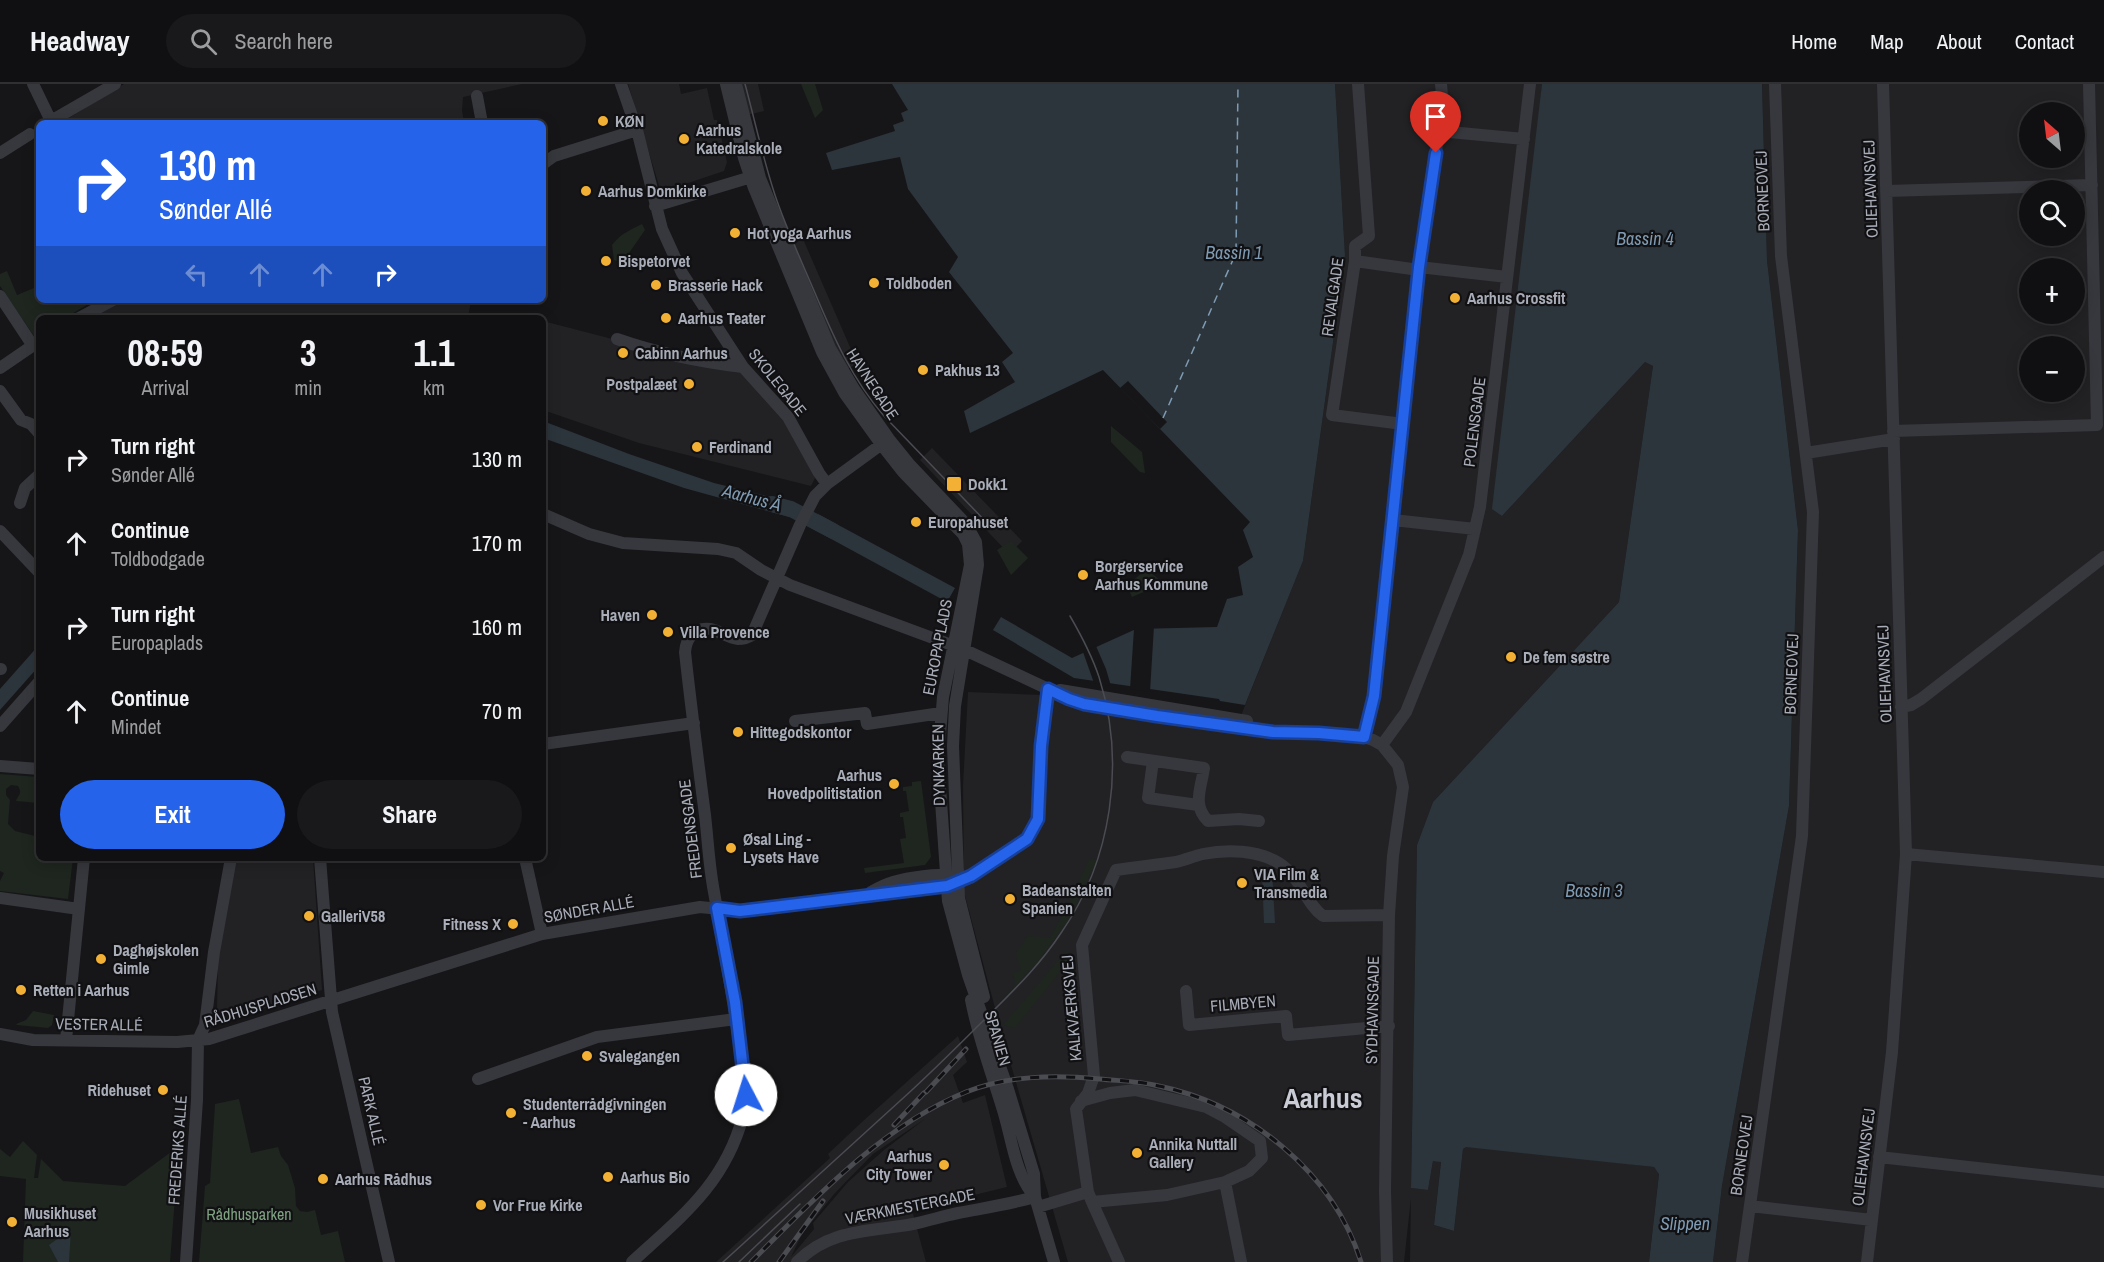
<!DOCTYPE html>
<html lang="en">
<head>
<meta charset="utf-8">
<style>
  :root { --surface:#101012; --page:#19191b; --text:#f1f3f6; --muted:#9c9d9f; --line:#303032; --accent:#2563eb }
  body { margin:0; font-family:"Archivo Narrow",sans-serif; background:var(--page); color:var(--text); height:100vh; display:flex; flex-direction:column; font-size:22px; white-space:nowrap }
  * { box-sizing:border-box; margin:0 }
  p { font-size:20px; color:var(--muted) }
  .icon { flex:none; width:33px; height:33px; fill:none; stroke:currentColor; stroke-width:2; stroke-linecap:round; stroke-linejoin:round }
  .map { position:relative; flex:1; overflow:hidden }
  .sheet { position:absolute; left:36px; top:231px; width:510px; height:546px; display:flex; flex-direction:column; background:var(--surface); border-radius:9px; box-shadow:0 3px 15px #0003,0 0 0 2px var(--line) }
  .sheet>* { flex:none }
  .hud { position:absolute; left:36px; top:36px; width:510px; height:183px; border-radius:9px; box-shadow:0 3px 15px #0003,0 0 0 2px var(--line); background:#2563eb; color:#fff; overflow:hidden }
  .needle { width:39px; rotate:332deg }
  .fabs { position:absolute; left:2019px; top:18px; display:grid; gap:12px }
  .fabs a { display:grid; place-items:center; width:66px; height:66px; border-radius:50%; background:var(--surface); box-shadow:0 3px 15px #0003,0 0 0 2px var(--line); font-size:30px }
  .pin { position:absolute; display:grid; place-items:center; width:51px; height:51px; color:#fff; margin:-62px -26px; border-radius:50% 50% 50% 0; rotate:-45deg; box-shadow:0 0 6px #0007 }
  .pin .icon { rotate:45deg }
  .me { position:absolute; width:66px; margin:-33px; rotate:355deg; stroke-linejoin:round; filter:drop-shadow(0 0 4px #0008) }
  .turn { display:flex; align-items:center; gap:21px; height:126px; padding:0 24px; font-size:27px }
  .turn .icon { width:78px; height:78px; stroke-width:2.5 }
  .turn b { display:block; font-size:42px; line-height:51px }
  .lanes { display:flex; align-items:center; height:57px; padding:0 24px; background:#0003; justify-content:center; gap:30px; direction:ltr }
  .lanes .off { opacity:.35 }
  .eta { display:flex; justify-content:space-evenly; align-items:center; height:102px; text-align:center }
  .eta b { font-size:36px; font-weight:700; line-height:42px }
  .cta { display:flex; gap:12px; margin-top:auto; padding:12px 24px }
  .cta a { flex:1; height:69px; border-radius:36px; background:var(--accent); color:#fff; font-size:24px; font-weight:700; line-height:69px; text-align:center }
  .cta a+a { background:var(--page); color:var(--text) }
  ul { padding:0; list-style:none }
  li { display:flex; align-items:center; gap:18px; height:84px; padding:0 24px }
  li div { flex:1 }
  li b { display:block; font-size:22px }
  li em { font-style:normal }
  header { display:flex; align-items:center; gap:36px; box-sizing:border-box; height:84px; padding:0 30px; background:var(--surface); border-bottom:2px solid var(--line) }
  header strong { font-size:28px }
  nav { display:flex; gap:33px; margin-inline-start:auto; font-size:21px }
  .search { width:420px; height:54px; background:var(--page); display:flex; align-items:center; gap:15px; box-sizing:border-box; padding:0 21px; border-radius:33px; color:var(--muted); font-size:22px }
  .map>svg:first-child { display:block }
  .built { fill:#222225; fill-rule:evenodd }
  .green { fill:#1e261f }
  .water { fill:#2c353c }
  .pier { fill:#161618 }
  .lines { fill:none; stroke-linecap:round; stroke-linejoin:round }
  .river { stroke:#2c353c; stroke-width:16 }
  .ferry { stroke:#7f9bb3; stroke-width:1.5; stroke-dasharray:8 6; stroke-linecap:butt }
  .minor { stroke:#37383d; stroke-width:12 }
  .tram { stroke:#4a4c52; stroke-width:1.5 }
  .rail-casing { stroke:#4a4c52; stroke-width:5 }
  .rail { stroke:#111113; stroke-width:3; stroke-dasharray:9; stroke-linecap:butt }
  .route-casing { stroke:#184099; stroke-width:15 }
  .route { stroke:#2563eb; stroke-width:10 }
  .poi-dot { fill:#f2b134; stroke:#111113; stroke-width:2 }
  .labels { text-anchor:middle; stroke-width:4.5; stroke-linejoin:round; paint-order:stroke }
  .poi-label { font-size:16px; font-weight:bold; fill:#a8adb8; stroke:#111113; text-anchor:start }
  .street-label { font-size:16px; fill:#a8adb8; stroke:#111113 }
  .park-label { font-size:16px; fill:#7fa381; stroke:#111113 }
  .water-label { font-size:18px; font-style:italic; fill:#7f9bb3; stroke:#111113 }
  .town-label { font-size:28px; font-weight:bold; fill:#c9ccd4; stroke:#111113 }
</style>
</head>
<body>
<header>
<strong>Headway</strong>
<div class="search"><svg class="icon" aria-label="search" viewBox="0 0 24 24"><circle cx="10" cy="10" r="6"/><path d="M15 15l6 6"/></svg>Search here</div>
<nav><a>Home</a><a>Map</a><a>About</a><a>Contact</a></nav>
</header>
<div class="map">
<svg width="2104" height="1178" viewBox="0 0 2104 1178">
  <rect width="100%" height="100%" fill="#161618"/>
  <path class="built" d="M124 0H522L463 13 462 26 464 39H61Z
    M628 0H679L681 10 707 4 714 36H717L727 78 724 87 661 108Z
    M740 0H758L764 27 747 31Z
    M1335 0H1542L1502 432 1645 278 1653 282 1619 518 1433 718 1417 761 1411 1104 1428 1106 1433 1077H1441L1434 1141 1454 1147 1463 1065 1468 1061 1654 1083 1659 1089 1649 1178H1410L1411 1114 1404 1178H1068L1002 950 964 808 963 702 968 608 1042 611 1099 628 1234 649 1303 477 1345 171Z
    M1762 0H2104V1178H1713L1722 1102 1789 722 1798 446 1767 176ZM2030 28H2074V74H2030ZM2030 106H2074V152H2030ZM2030 184H2074V230H2030ZM2030 262H2074V308H2030Z
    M803 155 857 279 846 286 790 161Z
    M118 216H471L468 234H86Z
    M543 237 747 290 786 332 813 385 815 394 811 402 639 359 543 326Z
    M932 364 1022 457 1009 470 920 376Z
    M234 774H313L322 906 230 935 217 928 218 877Z
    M958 952 967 978 953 991 963 1019 985 1011 1007 1103 912 1126 926 1178H716L830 1074 828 1070 862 1038ZM925 1035 884 1066 848 1098 813 1139 814 1145 791 1173 802 1150 835 1109 873 1070Z"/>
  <path class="green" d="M801 0H815L823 26 815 34Z
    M642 140 645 146 622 179 614 176 612 161C620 150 630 146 642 140Z
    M7 187 17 211 39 202V216H95L65 234H39V250L34 252 0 202V190Z
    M1111 342 1142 368 1145 389 1140 388 1111 358Z
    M1011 457 1028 474 1011 491 997 466Z
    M1146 485 1160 496 1153 504 1132 513 1127 502Z
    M0 690 39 693V719L16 717C18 711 23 710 18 702L11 701 6 705V711L10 716 8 740 15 747 35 752 37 743H39V774H73L68 815 0 807V797L4 789 0 787Z
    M921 697 931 773 925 781 865 789 864 784 904 779 900 755 906 754 903 733H900V729L909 727 906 707H903V703L912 702V698Z
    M1089 775 1097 776 1068 837 1037 879 1001 917 1015 900 1013 889 1021 886 1016 869 1028 852 1050 854 1072 813Z
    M1067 866 1071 874 1015 944 1003 941Z
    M33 927 54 931 52 941 48 944 17 941 16 940 26 936Z
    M239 1015 251 1069 278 1063 281 1072 288 1081 295 1104 296 1122 300 1127 307 1128 315 1126 321 1151 338 1147 345 1178H199L205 1102 210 1099 215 1020Z
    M23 1057 37 1071 34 1094H38L41 1075 63 1097 125 1102 179 1062 170 1178H23L26 1095 0 1092V1065L10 1073Z"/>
  <path class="water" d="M892 0H1335L1345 171 1303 477 1245 621 1220 617 1219 615 1074 594 993 546 1001 533 1072 574 1136 545 1217 543 1227 515 1243 511 1238 483 1253 473 1243 446 1250 438 1103 286 970 349 964 327 1015 298 1002 278 1013 269 949 188 958 173 908 105 900 73 832 86 826 69 895 47 893 41 904 37 901 29 908 26Z
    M1542 0H1762L1767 176 1798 446 1789 722 1722 1102 1713 1178H1649L1659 1090 1654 1083 1466 1063 1463 1065 1454 1147 1434 1141 1441 1078 1433 1077 1428 1106 1411 1104 1417 761 1433 718 1619 518 1653 282 1645 278 1502 432 1492 425Z
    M543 337 629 370 714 399 795 419 789 433 684 404 543 354Z
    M818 430 955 504 947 518 811 444Z
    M39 561V582L0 626V605Z
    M1272 787 1275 839H1264L1262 788Z
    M71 1145 69 1178H58L49 1161Z"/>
  <path class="pier" d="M1128 297 1167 338 1160 345 1120 304Z
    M1139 542H1154L1150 608 1130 605 1134 545Z
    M1096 562 1106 585 1111 602 1094 599 1083 568Z"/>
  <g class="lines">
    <path class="river" d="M772 420 791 425 833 447"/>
    <path class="ferry" d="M1163 334 1236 169 1238 0"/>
    <path class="minor" d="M33 0 51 37 115 0
      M621 0 637 46 662 145 682 189 743 283 788 333 819 389 827 400
      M726 0 744 74 754 104 822 268 845 310 881 360 903 388 963 450 968 460 970 481 943 613 938 675 948 817 968 891 1008 1005 1034 1090 1035 1113 1054 1178
      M736 0 760 94 830 264 854 305 889 355 910 381 966 440 976 458 978 481 955 622 953 662 959 814 984 913
      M1358 0 1369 152 1355 162V177L1332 331 1403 340
      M477 12 482 39
      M1439 47 1524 55
      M0 69 30 50
      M543 80 554 72 637 46
      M1886 107 2092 101
      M655 122 758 91
      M1355 177 1419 186
      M1419 183 1507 193
      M0 212 33 262
      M79 234 113 216
      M617 255C657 269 701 278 743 283
      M0 284 38 258
      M0 307 21 336 31 340 39 349
      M1893 347 2097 341 2089 0
      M1806 369 1894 355
      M20 419 25 404 39 391
      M543 430 589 450 623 459 718 465 736 469 761 486 790 501 965 566 1078 619 1157 632 1273 648 1319 649 1364 653 1373 656 1382 661 1398 681 1403 703 1393 772 1389 831 1385 1107 1387 1178
      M1393 436 1475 445
      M0 447 39 488
      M0 585H1
      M1060 606 1247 637
      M1901 623 1911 621 1921 615 2104 473
      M795 637 865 629 867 640 941 629
      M0 642 39 598
      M1364 653 1374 612 1419 183 1439 47 1442 11 1441 0
      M543 660 694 639
      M1382 661 1406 628 1469 471 1480 423 1530 0
      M1127 673 1204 684C1201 705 1192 721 1208 737L1239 735 1259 737
      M1153 677 1148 714 1198 721
      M0 682 39 685
      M1906 770 2104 788
      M320 774 332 928 389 1178
      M525 774 542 850
      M871 808C878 804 886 800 893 798 906 794 941 788 952 793
      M0 814 79 825
      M1186 907 1189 941 1286 932 1288 951 1389 942
      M971 916C978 953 991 987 1002 1023 1012 1053 1014 1089 1035 1113
      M0 950 33 956 177 958 209 955 542 850 700 823 739 827 947 802 971 792 1027 755 1038 735 1041 662 1049 605
      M66 956 84 774
      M478 995 597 953 736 935
      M1081 1017 1110 1009 1135 1006 1206 1023 1225 1033 1260 1057 1262 1074 1249 1087 1225 1098
      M1879 1073 2104 1098
      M1092 1118 1119 1178
      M1750 1122 1872 1136
      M1038 1123 1088 1108
      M186 1178 197 1016 198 956 205 941 214 868 231 774
      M632 1178C681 1133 725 1100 743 1032 749 1011 743 986 740 965 733 912 723 860 714 808 709 782 708 757 705 731 698 677 691 623 685 568 686 555 694 543 710 545 720 547 728 554 738 555 743 555 747 554 752 551L800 441 815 412 827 400 886 357
      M797 1178C831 1144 870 1148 913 1140 928 1137 943 1132 958 1129 984 1124 1010 1120 1035 1113
      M1241 1178 1225 1098 1167 1111 1092 1118 1088 1108 1076 1025 1088 1009 1094 992 1082 861 1116 786C1136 783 1156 781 1176 778 1185 776 1194 772 1203 770 1227 765 1258 766 1279 779 1301 793 1305 819 1323 832L1389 831
      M1742 1178 1802 752 1813 428 1781 172 1775 0
      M1867 1178 1892 968 1906 770 1883 0"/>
    <path class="tram" d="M745 0C755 37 763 75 775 111 786 144 801 176 815 209 834 254 852 295 884 332L991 443
      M723 1178C782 1124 842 1070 901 1016 930 990 958 962 986 934 1013 907 1040 881 1061 849 1112 776 1126 678 1099 593 1092 572 1081 551 1070 532
      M739 1178 800 1120"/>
    <g class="rail-casing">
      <path id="rail" d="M926 1008 966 965
        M894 1041 924 1009
        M751 1178C814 1115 882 1042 966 1008 1009 991 1055 991 1100 995 1120 997 1140 997 1159 1002 1249 1021 1333 1088 1361 1178
        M779 1178 823 1117"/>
    </g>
    <use href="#rail" class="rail"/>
  </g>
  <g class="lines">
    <g class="route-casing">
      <path id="route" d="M746 1011 735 918 717 824 740 827 947 802 971 792 1027 755 1038 735 1041 662 1048 605 1069 615 1084 620 1157 632 1273 648 1319 649 1364 653 1374 612 1419 183 1436 69"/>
    </g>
    <use href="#route" class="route"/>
  </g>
  <g class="poi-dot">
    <circle cx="603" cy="37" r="6"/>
    <circle cx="684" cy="55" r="6"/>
    <circle cx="586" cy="107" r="6"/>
    <circle cx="735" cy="149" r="6"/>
    <circle cx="606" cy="177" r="6"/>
    <circle cx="874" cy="199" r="6"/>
    <circle cx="656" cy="201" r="6"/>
    <circle cx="1455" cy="214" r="6"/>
    <circle cx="666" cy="234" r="6"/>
    <circle cx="623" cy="269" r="6"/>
    <circle cx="923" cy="286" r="6"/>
    <circle cx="689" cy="300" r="6"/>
    <circle cx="697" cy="363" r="6"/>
    <rect x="946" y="392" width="16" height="16" rx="3"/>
    <circle cx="916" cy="438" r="6"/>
    <circle cx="1083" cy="491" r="6"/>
    <circle cx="652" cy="531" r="6"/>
    <circle cx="668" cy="548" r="6"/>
    <circle cx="1511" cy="573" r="6"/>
    <circle cx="738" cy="648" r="6"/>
    <circle cx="894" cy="700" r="6"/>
    <circle cx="731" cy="764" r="6"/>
    <circle cx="1242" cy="799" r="6"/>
    <circle cx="1010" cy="815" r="6"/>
    <circle cx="309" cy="832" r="6"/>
    <circle cx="513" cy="840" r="6"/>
    <circle cx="101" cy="875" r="6"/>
    <circle cx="21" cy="906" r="6"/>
    <circle cx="587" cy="972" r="6"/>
    <circle cx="163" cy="1006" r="6"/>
    <circle cx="511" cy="1029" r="6"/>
    <circle cx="1137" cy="1069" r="6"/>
    <circle cx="944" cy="1081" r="6"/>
    <circle cx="608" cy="1093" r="6"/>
    <circle cx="323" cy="1095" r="6"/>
    <circle cx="481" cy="1121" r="6"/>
    <circle cx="12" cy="1138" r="6"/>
  </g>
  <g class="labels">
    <g class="poi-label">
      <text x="615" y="43">KØN</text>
      <text x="696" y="52">Aarhus<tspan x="696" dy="18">Katedralskole</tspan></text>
      <text x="598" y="113">Aarhus Domkirke</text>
      <text x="747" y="155">Hot yoga Aarhus</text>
      <text x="618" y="183">Bispetorvet</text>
      <text x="886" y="205">Toldboden</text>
      <text x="668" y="207">Brasserie Hack</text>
      <text x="1467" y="220">Aarhus Crossfit</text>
      <text x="678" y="240">Aarhus Teater</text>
      <text x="635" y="275">Cabinn Aarhus</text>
      <text x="935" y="292">Pakhus 13</text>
      <text x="677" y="306" text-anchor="end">Postpalæet</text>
      <text x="709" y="369">Ferdinand</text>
      <text x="968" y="406">Dokk1</text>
      <text x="928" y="444">Europahuset</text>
      <text x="1095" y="488">Borgerservice<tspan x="1095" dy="18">Aarhus Kommune</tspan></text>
      <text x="640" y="537" text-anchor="end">Haven</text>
      <text x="680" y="554">Villa Provence</text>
      <text x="1523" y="579">De fem søstre</text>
      <text x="750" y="654">Hittegodskontor</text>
      <text x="882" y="697" text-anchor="end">Aarhus<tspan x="882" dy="18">Hovedpolitistation</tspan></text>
      <text x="743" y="761">Øsal Ling -<tspan x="743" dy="18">Lysets Have</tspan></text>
      <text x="1254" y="796">VIA Film &amp;<tspan x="1254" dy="18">Transmedia</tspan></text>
      <text x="1022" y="812">Badeanstalten<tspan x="1022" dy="18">Spanien</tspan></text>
      <text x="321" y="838">GalleriV58</text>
      <text x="501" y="846" text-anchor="end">Fitness X</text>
      <text x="113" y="872">Daghøjskolen<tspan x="113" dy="18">Gimle</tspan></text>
      <text x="33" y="912">Retten i Aarhus</text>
      <text x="599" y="978">Svalegangen</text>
      <text x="151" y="1012" text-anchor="end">Ridehuset</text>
      <text x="523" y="1026">Studenterrådgivningen<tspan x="523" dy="18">- Aarhus</tspan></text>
      <text x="1149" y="1066">Annika Nuttall<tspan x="1149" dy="18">Gallery</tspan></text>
      <text x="932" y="1078" text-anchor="end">Aarhus<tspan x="932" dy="18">City Tower</tspan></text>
      <text x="620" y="1099">Aarhus Bio</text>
      <text x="335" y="1101">Aarhus Rådhus</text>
      <text x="493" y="1127">Vor Frue Kirke</text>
      <text x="24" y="1135">Musikhuset<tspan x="24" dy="18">Aarhus</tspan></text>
    </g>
    <g class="street-label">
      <text transform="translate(1870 105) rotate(-92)" y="6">OLIEHAVNSVEJ</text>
      <text transform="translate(1762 107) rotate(-92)" y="6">BORNEOVEJ</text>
      <text transform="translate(1332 213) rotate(-82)" y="6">REVALGADE</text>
      <text transform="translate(778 298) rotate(51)" y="6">SKOLEGADE</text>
      <text transform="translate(873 300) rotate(57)" y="6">HAVNEGADE</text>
      <text transform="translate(1474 338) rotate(-83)" y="6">POLENSGADE</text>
      <text transform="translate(937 563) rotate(-79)" y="6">EUROPAPLADS</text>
      <text transform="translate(1791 590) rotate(-88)" y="6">BORNEOVEJ</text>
      <text transform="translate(1884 590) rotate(-92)" y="6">OLIEHAVNSVEJ</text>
      <text transform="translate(938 681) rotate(-91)" y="6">DYNKARKEN</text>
      <text transform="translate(690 745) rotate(-97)" y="6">FREDENSGADE</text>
      <text transform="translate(589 825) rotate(-10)" y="6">SØNDER ALLÉ</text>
      <text transform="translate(1243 919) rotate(-5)" y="6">FILMBYEN</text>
      <text transform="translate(260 921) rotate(-17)" y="6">RÅDHUSPLADSEN</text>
      <text transform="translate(1071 924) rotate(-95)" y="6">KALKVÆRKSVEJ</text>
      <text transform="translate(1372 926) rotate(-89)" y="6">SYDHAVNSGADE</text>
      <text transform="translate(99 940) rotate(1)" y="6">VESTER ALLÉ</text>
      <text transform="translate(998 954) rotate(74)" y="6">SPANIEN</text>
      <text transform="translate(372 1027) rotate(77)" y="6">PARK ALLÉ</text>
      <text transform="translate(177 1066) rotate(-86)" y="6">FREDERIKS ALLÉ</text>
      <text transform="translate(1741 1071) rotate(-82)" y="6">BORNEOVEJ</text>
      <text transform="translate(1863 1073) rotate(-83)" y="6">OLIEHAVNSVEJ</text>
      <text transform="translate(910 1122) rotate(-11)" y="6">VÆRKMESTERGADE</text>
    </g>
    <g class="park-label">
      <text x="249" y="1136">Rådhusparken</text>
    </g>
    <g class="water-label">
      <text x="1645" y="161">Bassin 4</text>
      <text x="1234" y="175">Bassin 1</text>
      <text transform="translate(752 414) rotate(15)" y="6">Aarhus Å</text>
      <text x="1594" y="813">Bassin 3</text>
      <text x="1685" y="1146">Slippen</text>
    </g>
    <g class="town-label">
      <text x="1323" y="1024">Aarhus</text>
    </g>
  </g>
</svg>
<div class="fabs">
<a><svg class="needle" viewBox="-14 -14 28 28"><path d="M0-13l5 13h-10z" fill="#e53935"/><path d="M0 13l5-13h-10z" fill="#9c9d9f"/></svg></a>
<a><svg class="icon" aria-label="search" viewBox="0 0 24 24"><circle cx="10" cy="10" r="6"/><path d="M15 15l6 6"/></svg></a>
<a>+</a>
<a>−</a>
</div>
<div class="pin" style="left:1436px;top:69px;background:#d93025"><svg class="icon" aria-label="arrive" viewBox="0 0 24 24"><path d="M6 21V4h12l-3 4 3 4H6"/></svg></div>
<svg class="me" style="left:746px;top:1011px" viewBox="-20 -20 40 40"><circle r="19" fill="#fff"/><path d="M0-13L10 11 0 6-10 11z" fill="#2563eb"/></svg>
<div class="hud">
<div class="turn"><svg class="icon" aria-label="right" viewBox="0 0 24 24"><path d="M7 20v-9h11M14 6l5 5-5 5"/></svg><div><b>130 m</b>Sønder Allé</div></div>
<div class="lanes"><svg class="icon off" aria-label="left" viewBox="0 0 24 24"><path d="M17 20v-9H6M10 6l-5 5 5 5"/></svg><svg class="icon off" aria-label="ahead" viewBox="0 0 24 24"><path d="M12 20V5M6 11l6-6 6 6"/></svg><svg class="icon off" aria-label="ahead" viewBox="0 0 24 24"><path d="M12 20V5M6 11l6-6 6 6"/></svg><svg class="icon" aria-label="right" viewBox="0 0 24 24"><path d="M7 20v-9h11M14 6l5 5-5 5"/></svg></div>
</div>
<section class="sheet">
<div class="eta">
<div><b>08:59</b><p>Arrival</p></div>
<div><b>3</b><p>min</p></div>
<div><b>1.1</b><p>km</p></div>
</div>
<ul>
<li><svg class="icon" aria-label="right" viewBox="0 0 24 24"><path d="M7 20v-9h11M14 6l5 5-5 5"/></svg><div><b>Turn right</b><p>Sønder Allé</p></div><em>130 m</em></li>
<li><svg class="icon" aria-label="ahead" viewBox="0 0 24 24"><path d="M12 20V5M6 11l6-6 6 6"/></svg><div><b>Continue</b><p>Toldbodgade</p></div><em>170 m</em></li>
<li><svg class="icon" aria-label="right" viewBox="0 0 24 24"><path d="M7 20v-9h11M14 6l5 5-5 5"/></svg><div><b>Turn right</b><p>Europaplads</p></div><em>160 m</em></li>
<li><svg class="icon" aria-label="ahead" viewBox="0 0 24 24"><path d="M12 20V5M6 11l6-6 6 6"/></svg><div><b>Continue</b><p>Mindet</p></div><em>70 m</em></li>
</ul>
<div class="cta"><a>Exit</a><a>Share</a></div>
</section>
</div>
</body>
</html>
